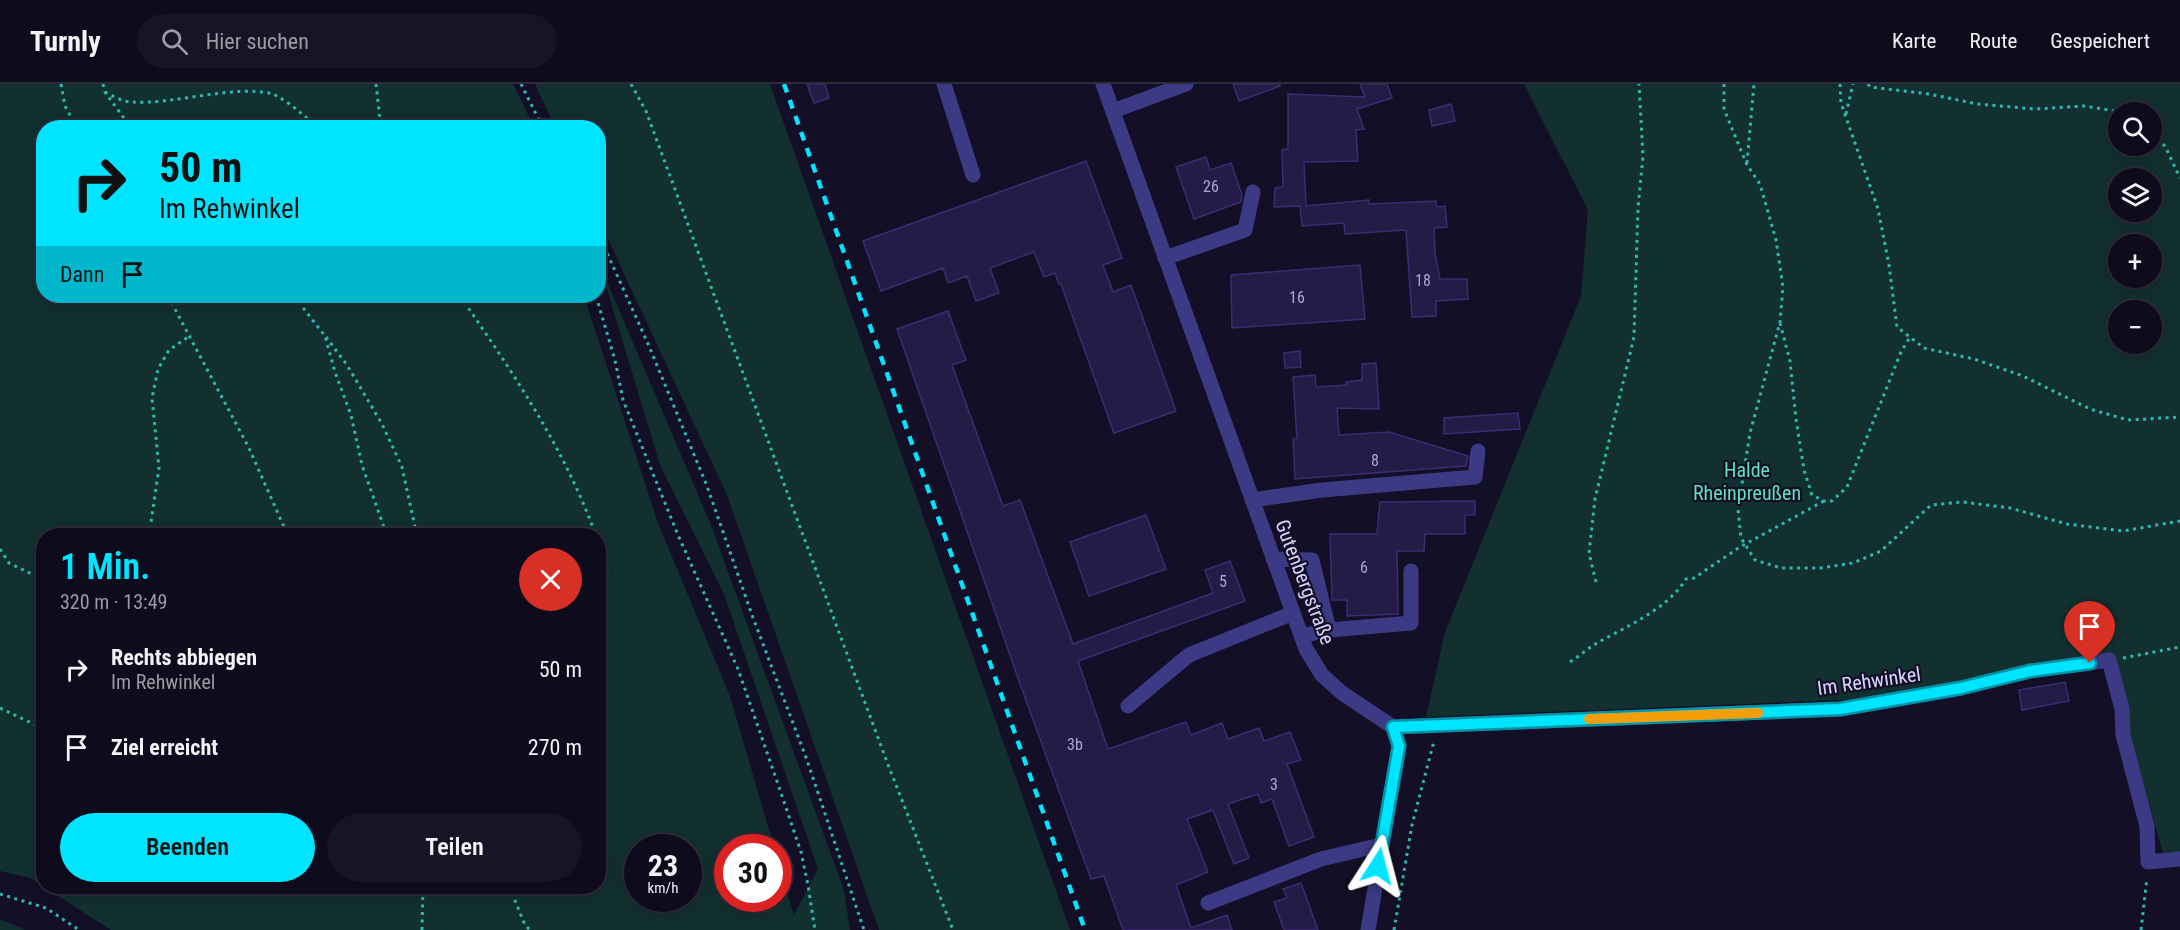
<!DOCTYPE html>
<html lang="de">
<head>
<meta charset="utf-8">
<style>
  :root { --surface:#0e0b1c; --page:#171425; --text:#f1f3f6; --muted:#9b9ba3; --line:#2e2b3b; --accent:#00e5ff }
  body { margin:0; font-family:"Roboto Condensed",sans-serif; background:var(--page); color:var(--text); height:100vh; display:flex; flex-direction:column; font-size:22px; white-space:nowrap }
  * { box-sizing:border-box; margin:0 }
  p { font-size:20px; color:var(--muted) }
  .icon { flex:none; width:33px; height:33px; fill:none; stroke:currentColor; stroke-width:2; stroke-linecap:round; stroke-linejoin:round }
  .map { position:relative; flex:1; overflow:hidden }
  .sheet { position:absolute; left:36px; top:444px; width:570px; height:366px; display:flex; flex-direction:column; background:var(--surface); border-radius:24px; box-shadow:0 3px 15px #0003,0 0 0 2px var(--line) }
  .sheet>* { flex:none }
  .guide { position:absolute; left:36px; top:36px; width:570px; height:183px; border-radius:24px; box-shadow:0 3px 15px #0003,0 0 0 2px var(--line); background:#00e5ff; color:#111; overflow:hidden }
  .tools { position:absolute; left:2108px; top:18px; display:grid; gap:12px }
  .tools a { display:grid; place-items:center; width:54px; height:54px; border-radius:50%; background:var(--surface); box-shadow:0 3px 15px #0003,0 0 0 2px var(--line); font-size:30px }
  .speed { position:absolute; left:624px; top:750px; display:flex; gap:12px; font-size:30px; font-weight:700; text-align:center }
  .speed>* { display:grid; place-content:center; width:78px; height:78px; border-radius:50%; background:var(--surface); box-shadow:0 3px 15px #0003,0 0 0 2px var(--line); line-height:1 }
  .speed small { font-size:15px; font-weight:400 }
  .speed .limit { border:9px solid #d22; background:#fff; color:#111 }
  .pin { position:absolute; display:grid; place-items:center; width:51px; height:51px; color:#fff; margin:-62px -26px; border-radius:50% 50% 50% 0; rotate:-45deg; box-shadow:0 0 6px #0007 }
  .pin .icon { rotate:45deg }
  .me { position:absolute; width:66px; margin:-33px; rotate:9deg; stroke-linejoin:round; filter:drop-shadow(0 0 4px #0008) }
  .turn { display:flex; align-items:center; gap:21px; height:126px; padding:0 24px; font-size:27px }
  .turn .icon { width:78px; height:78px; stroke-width:2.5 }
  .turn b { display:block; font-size:42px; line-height:51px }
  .then { display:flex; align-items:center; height:57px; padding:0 24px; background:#0003; gap:12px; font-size:22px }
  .round { display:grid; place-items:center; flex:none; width:63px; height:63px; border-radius:32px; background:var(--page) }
  .overview { display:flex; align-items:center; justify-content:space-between; height:102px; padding:0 24px }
  h1 { font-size:36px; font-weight:600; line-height:45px; color:var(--accent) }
  .action { display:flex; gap:12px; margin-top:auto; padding:12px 24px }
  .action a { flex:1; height:69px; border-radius:36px; background:var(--accent); color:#111; font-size:24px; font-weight:600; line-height:69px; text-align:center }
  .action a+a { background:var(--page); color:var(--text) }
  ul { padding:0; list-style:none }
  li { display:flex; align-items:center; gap:18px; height:78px; padding:0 24px }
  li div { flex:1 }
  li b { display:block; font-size:22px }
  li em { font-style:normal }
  header { display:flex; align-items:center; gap:36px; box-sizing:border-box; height:84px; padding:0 30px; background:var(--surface); border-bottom:2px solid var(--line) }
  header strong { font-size:28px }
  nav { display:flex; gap:33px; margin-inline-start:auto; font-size:21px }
  .search { width:420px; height:54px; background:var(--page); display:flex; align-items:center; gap:15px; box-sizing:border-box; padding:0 21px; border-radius:33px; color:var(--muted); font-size:22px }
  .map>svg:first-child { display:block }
  .green { fill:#12302f; fill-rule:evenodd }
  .building { fill:#241b47; stroke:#3b2d73; stroke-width:1.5 }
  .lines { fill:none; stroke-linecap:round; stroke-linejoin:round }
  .path { stroke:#2fb8b0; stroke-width:3; stroke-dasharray:3 4.5; stroke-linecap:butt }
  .minor { stroke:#3d3a85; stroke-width:15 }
  .rail { stroke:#00e5ff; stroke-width:4.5; stroke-dasharray:9 8; stroke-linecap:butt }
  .route-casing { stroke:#0095a6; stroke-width:15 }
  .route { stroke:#00e5ff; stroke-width:10 }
  .slow { stroke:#f59e0b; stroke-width:10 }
  .labels { text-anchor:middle; stroke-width:4.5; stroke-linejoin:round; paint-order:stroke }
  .number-label { font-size:16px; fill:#aca6d1 }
  .park-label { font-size:20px; fill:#5fe0c0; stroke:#130f26 }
  .street-label { font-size:20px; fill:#d9d4ff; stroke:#130f26 }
</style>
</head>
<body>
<header>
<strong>Turnly</strong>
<div class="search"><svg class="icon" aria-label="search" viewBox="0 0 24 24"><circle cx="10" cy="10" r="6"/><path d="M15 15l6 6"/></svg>Hier suchen</div>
<nav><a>Karte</a><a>Route</a><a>Gespeichert</a></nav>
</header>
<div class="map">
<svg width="2180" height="846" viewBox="0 0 2180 846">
  <rect width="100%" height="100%" fill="#130f26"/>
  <path class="green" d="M0 0H513L534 43 44 44V212H584L658 439 730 612 774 763 728 764V814H778L779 781 794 831 818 785 724 510 660 381 599 179 711 441 844 806 850 846H111L44 803 598 802V452H44V802L30 794 0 787ZM638 764H688V814H638Z
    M535 0H770L1070 846H879L727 411 599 136 598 44 555 43Z
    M1524 0H2180V768L2163 769 2109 576 1842 616 1426 633 1445 548 1581 212 1588 126ZM2118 28H2151V62H2118ZM2118 94H2151V128H2118ZM2118 160H2151V194H2118ZM2118 226H2151V260H2118Z
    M0 835 25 846H0Z"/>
  <path class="building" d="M807 0H825L829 14 814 19Z
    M1233 0H1280V2L1239 17Z
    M1360 0H1387L1392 14 1357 25 1364 45 1356 46 1358 77 1304 78 1306 122 1369 116V120L1436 117 1437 123 1445 122 1447 143 1434 144 1435 169 1440 195H1467L1468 215 1436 217V232L1412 233 1406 146 1345 150 1344 139 1302 142 1300 122 1274 123 1275 104 1283 103 1282 66 1288 65V10L1365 13Z
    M1451 20 1455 37 1432 42 1429 26Z
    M1206 73 1210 86 1231 79 1242 111 1241 118 1194 135 1176 83Z
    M1086 77 1122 174 1103 181 1113 208 1131 201 1176 327 1114 349 1061 200H1059L1055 189 1044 193 1034 168 990 184 999 209 976 217 967 192 948 199 943 184 881 207 863 157Z
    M1360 181 1365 235 1232 244 1231 191Z
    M948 227 966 276 952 281 1003 422 1020 416 1073 560 1213 509 1205 486 1230 477 1245 517 1078 577 1108 665 1186 638 1191 651 1222 639 1228 655 1259 644 1264 657 1290 648 1301 676 1287 680 1314 753 1289 762 1272 715 1261 719 1258 710 1228 720 1249 774 1234 780 1213 726 1187 735 1208 788 1176 801 1191 844 1227 831 1232 846H1123L1104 792 1091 795 1019 597 897 245Z
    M1300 267 1301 283 1285 284 1284 269Z
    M1376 279 1379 325 1337 324 1339 351 1389 348 1468 372 1466 382 1295 395 1293 355 1297 354 1293 293 1315 291 1316 303 1347 301 1346 298 1362 296V280Z
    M1518 329 1520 345 1444 350V334Z
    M1475 417V431H1465V450H1425L1424 467H1397L1398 530 1347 532V516H1332L1330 450H1377L1380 418Z
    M1146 431 1166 485 1089 512 1070 458Z
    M2065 598 2069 617 2022 626 2019 606Z
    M1301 799 1318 846H1284L1274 818 1287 814 1283 805Z"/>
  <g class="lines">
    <path class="path" d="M61 0 65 22 77 44
      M103 0 105 8 131 44
      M376 0 381 44
      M521 0 543 44
      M631 0 646 27 887 678 953 846
      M1724 0V25L1747 81 1760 100 1776 156 1783 203 1780 238 1750 349 1738 425 1741 454 1755 476 1781 484H1821L1853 479 1881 467 1931 421 1963 418 2010 424 2067 440 2123 447 2180 437
      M1840 0 1841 19 1878 125 1889 181 1897 243 1924 264 1974 275 2023 292 2090 325 2128 336 2180 333
      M1868 0 1870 3 1929 10 1977 20 2035 25 2084 22 2122 28
      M105 8C113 12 123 18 131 18 174 21 234 0 273 10 289 18 305 32 318 44
      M1846 30 1853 0
      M2151 51 2165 62 2180 94
      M1747 79 1754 0
      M598 149 649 262 707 402 752 531 807 676 864 846
      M168 212 249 364 288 452
      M294 212 325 252 335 288 351 331 362 381 387 452
      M460 212C512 287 565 365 596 452
      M596 212 615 276 623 316 678 451 738 585 780 706 801 768 808 801 815 846
      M1780 239 1790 277 1796 335 1804 386 1812 411 1824 417H1832L1847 403 1901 268 1910 253
      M326 253 347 281 382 340 402 383 417 452
      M147 452 150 445 159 384 152 314 158 285 169 266 191 251
      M598 460 607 486 605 512 601 530 603 544 598 577
      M0 465 9 479 44 496
      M1596 498 1589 469 1595 415 1634 253 1638 124 1643 72 1639 0
      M2123 574 2180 563
      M1570 578C1578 573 1585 567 1592 562 1624 543 1666 527 1686 495L1694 494 1740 463 1824 417
      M0 624 44 645
      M509 802 525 841 530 846
      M0 810 46 824 79 846
      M422 846 423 802
      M1394 846 1412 741 1434 657
      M2141 846 2147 794"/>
    <path class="minor" d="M944 0 973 91
      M1103 0 1306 565 1322 591 1342 609 1393 643 1399 662 1368 846
      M1113 27 1186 0
      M1165 174 1245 146 1253 108
      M1252 416 1322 406 1475 393 1478 367
      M1273 475 1312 476 1329 546 1301 552
      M1329 546 1411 539V487
      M1128 622 1189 571 1293 529
      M1393 643 1840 625 1961 604 2030 587 2109 576 2122 625 2123 651 2147 742 2148 778 2180 775
      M1208 819 1321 775 1381 761"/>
    <path class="rail" d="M784 0 1085 846"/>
  </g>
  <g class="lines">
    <g class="route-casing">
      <path id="route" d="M1378 782 1399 662 1393 643 1840 625 1961 604 2030 587 2090 579"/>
    </g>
    <use href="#route" class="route"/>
    <path class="slow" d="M1589 635 1758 629"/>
  </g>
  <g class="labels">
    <g class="number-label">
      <text x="1211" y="108">26</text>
      <text x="1423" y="202">18</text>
      <text x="1297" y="219">16</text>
      <text x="1375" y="382">8</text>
      <text x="1364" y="489">6</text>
      <text x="1223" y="503">5</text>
      <text x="1075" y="666">3b</text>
      <text x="1274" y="706">3</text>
    </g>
    <g class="park-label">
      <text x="1747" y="393">Halde<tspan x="1747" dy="23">Rheinpreußen</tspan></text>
    </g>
    <g class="street-label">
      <text transform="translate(1305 498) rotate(69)" y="7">Gutenbergstraße</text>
      <text transform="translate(1869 597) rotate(-8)" y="7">Im Rehwinkel</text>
    </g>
  </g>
</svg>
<div class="tools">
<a><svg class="icon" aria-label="search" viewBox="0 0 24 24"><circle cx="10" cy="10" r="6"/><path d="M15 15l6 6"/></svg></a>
<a><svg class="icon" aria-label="layers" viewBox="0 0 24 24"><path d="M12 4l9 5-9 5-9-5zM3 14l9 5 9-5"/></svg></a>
<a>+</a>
<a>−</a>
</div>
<div class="speed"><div>23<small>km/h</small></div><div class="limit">30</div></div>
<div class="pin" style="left:2090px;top:579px;background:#d93025"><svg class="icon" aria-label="arrive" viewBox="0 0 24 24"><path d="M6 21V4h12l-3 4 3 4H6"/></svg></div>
<svg class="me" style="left:1378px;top:782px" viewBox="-20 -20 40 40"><path d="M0-17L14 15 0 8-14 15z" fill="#00e5ff" stroke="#fff" stroke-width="4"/></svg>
<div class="guide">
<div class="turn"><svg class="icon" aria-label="right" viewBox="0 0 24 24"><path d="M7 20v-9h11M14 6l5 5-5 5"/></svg><div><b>50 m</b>Im Rehwinkel</div></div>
<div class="then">Dann<svg class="icon" aria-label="arrive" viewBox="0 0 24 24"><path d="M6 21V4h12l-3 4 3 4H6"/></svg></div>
</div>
<section class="sheet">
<div class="overview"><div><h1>1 Min.</h1><p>320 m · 13:49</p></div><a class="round" style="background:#d93025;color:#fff"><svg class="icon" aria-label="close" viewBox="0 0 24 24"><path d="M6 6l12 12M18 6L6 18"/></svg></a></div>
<ul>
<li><svg class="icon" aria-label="right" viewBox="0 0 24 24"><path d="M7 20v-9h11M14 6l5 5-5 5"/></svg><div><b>Rechts abbiegen</b><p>Im Rehwinkel</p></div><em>50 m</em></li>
<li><svg class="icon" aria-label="arrive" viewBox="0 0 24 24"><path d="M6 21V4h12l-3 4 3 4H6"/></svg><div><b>Ziel erreicht</b></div><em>270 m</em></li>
</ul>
<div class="action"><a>Beenden</a><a>Teilen</a></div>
</section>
</div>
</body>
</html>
